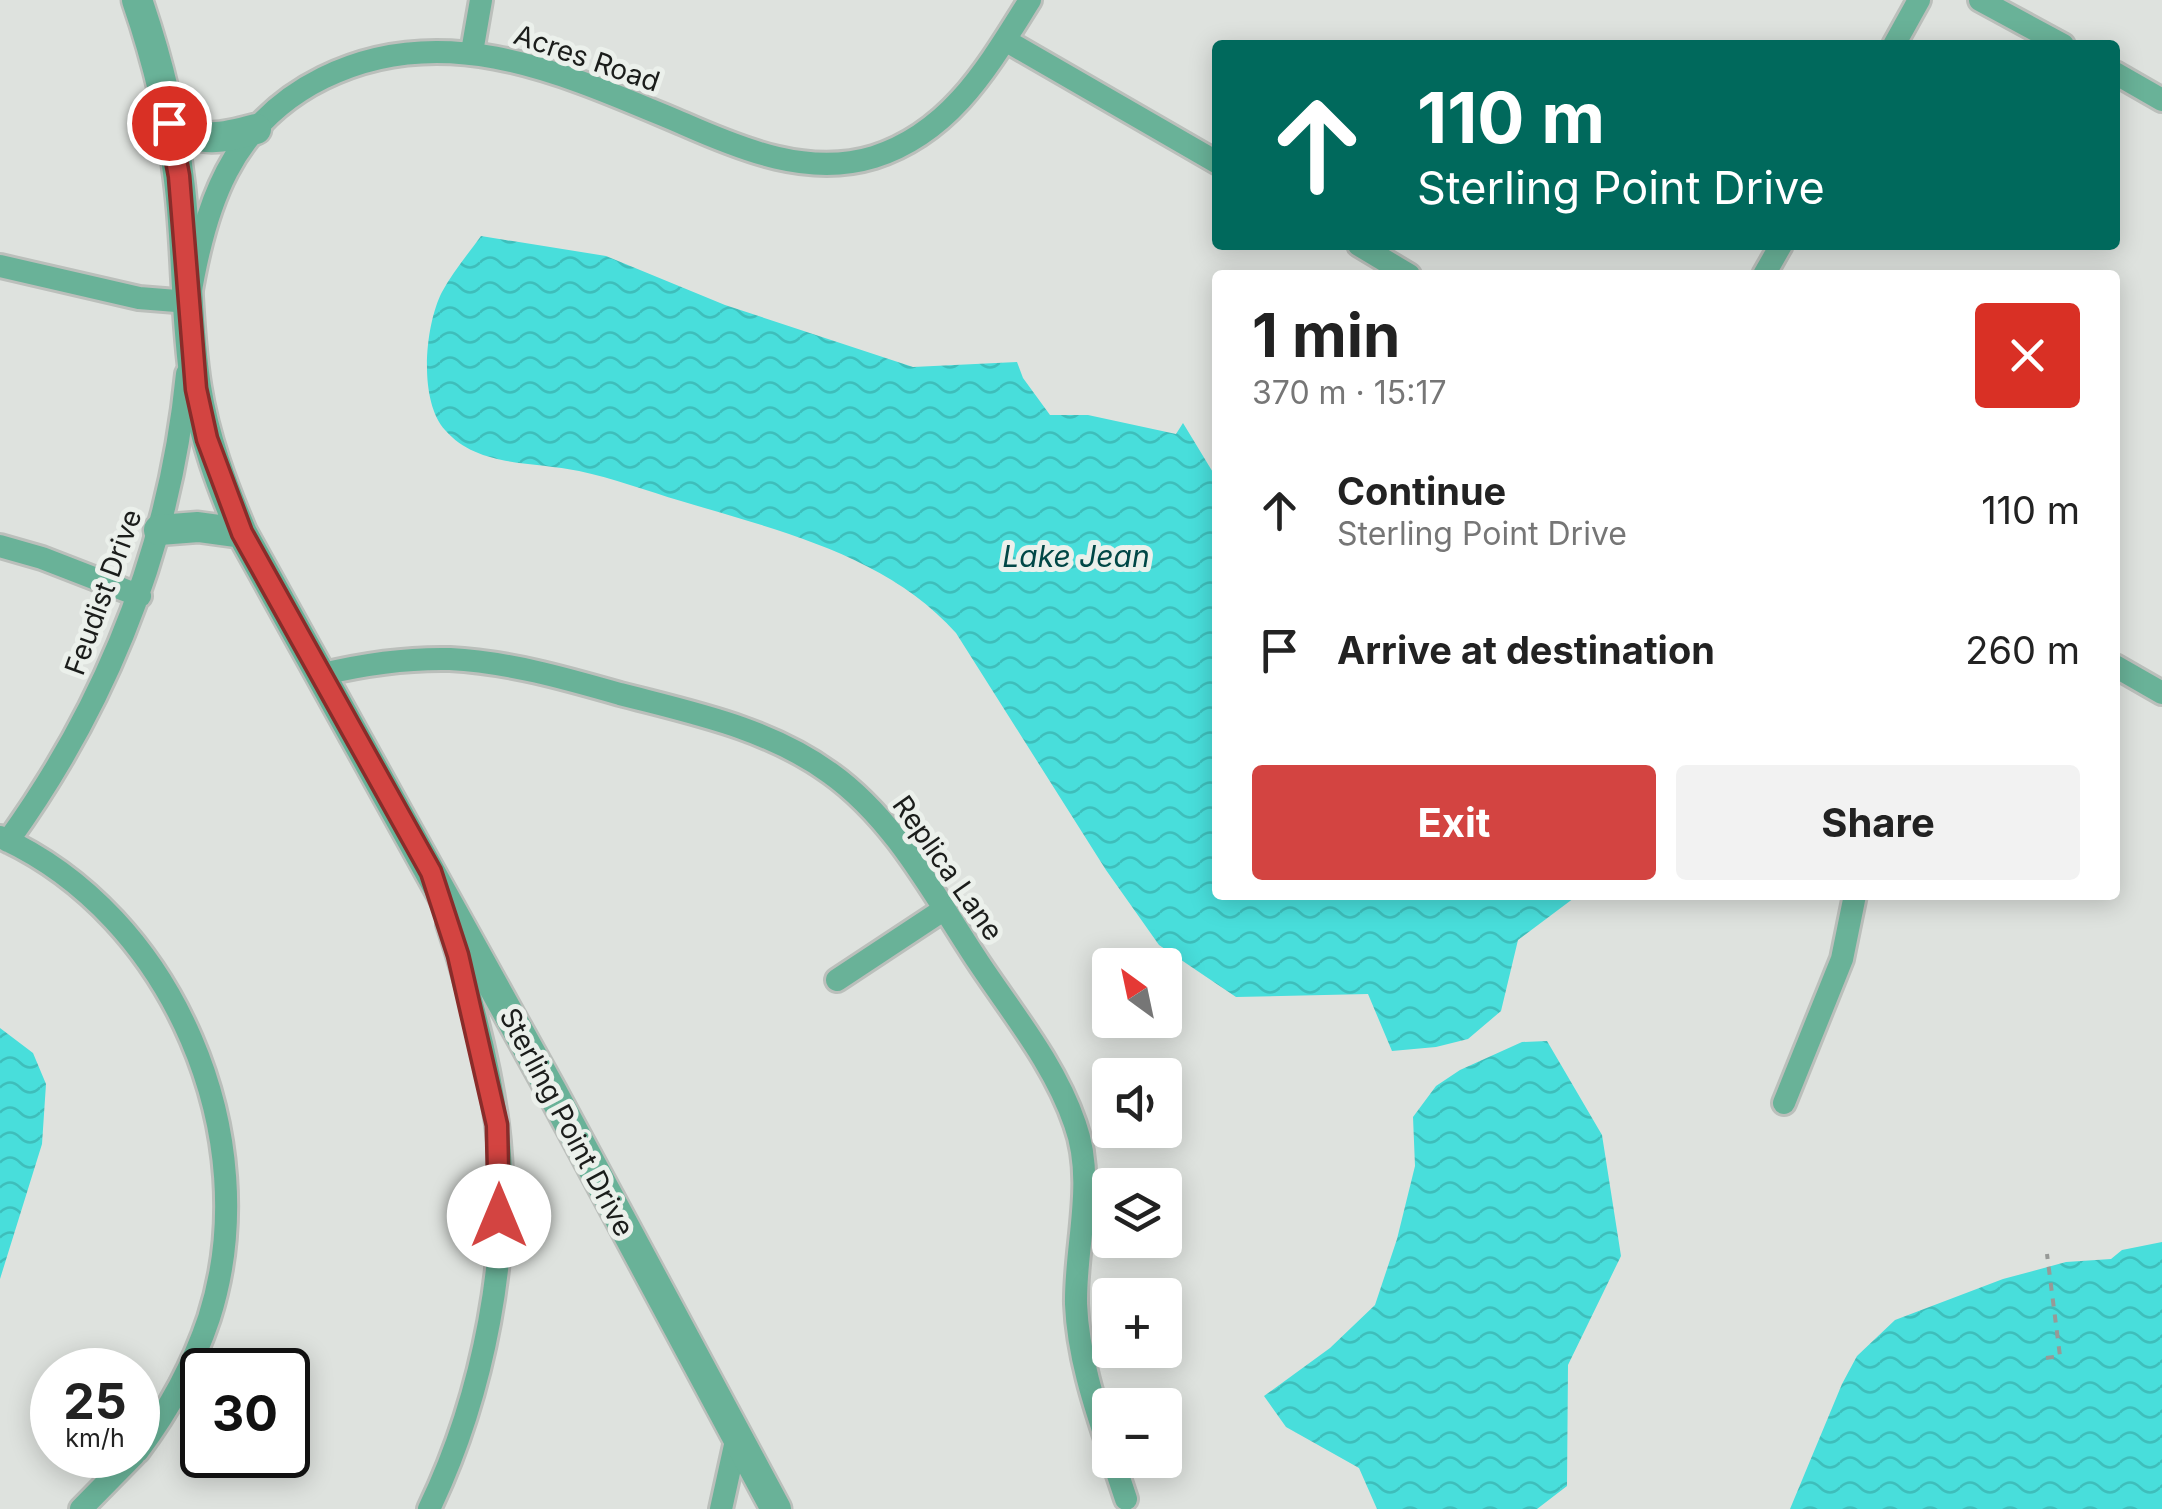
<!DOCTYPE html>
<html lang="en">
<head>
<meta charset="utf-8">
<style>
  :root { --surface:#fff; --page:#f2f2f2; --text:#222; --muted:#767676; --accent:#d34441 }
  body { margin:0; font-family:Inter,sans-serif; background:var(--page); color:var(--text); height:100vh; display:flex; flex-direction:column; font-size:38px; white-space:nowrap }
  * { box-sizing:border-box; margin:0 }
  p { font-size:32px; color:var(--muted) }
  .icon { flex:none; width:55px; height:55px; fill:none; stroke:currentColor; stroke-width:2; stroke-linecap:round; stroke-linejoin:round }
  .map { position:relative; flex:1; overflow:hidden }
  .side { position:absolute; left:1212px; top:270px; width:908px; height:630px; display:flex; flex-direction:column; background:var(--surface); border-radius:10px; box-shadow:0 5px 25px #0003 }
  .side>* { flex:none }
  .top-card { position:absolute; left:1212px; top:40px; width:908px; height:210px; border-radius:10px; box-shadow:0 5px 25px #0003; background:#00695c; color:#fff; overflow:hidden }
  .needle { width:65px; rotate:327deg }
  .fabs { position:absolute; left:1092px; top:948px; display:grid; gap:20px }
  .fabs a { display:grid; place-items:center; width:90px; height:90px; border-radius:10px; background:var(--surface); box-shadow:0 5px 25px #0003; font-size:50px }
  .speed { position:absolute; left:30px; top:1348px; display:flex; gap:20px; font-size:50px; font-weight:700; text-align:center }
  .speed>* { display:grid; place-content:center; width:130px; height:130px; border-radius:50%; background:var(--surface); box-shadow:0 5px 25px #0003; line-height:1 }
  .speed small { font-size:25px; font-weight:400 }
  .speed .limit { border:5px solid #111; border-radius:15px; background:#fff; color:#111 }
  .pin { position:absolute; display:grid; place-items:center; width:85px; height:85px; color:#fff; margin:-42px; border:5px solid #fff; border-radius:50%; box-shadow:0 2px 10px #0007 }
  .me { position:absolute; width:110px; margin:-55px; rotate:0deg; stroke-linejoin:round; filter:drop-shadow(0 0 8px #0008) }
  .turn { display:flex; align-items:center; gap:35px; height:210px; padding:0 40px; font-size:45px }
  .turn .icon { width:130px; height:130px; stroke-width:2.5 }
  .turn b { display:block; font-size:70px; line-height:85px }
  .round { display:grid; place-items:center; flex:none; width:105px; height:105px; border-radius:10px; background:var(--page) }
  .head { display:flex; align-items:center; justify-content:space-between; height:170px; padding:0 40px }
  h1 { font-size:60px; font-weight:700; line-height:75px }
  .button { display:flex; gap:20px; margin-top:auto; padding:20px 40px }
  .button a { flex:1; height:115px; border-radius:10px; background:var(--accent); color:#fff; font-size:40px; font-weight:700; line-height:115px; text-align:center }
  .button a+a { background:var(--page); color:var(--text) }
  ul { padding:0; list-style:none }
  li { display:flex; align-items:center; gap:30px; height:140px; padding:0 40px }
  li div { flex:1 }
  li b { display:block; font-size:38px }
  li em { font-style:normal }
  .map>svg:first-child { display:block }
  .water { fill:url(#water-waves) }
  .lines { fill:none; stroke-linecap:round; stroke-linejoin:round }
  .minor-casing { stroke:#bbbfbb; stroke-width:28 }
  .tertiary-casing { stroke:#bbbfbb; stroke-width:35 }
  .path { stroke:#979a97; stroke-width:4; stroke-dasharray:8 8; stroke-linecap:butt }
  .minor { stroke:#69b298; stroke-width:22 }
  .tertiary { stroke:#69b298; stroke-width:30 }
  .route-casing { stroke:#892c2a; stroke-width:25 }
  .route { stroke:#d34441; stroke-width:18 }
  .labels { text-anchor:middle; stroke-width:10; stroke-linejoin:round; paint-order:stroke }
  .street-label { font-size:28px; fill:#1b1d1b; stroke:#ebf0eb }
  .water-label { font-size:30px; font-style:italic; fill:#014746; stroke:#ebf0eb }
</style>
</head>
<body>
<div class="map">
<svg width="2162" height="1509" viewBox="0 0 2162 1509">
  <defs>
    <pattern id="water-waves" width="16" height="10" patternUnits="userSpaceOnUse" patternTransform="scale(2.5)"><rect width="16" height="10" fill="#48dedb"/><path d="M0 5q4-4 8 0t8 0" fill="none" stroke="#3ebebb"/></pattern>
  </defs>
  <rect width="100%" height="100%" fill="#dee2de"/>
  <path class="water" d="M481 236 606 256 725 305 913 367 1017 362 1023 378 1050 415H1088L1176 434 1183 423 1217 479 1218 895H1578L1518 940 1501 1011 1468 1039 1436 1047 1392 1051 1368 994 1236 997 1159 945 1106 870 956 633C887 555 777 530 681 501 647 491 613 478 579 471 533 461 478 468 445 430 418 400 425 325 442 292 452 273 468 254 481 236Z
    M0 1028 33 1053 46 1084 42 1144 0 1279Z
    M1547 1041 1602 1135 1621 1256 1568 1365 1567 1486 1537 1509H1377L1359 1468 1286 1427 1264 1396 1330 1348 1375 1305 1397 1239 1415 1166 1413 1117 1436 1086 1460 1070 1522 1042Z
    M2162 1242V1509H1790L1842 1384 1857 1356 1895 1320 2003 1279 2066 1262 2111 1259 2122 1250Z"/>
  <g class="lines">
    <g class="minor-casing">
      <path id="minor" d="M1980 0 2063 45
        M1005 40 1218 163
        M1894 45 1919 0
        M472 52 481 0
        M2115 73 2162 100
        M1359 245 1409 275
        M0 266 139 298 189 302C204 207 230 124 323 78 446 17 567 75 684 124 743 150 809 177 874 157 952 132 989 65 1030 0
        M1764 275 1781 245
        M0 546 42 558 140 596
        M2115 666 2162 693
        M323 674C365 664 407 658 450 659 508 662 564 678 620 694 693 713 768 728 830 773 896 820 935 897 979 963 1013 1014 1055 1065 1075 1124 1096 1182 1075 1244 1076 1304 1078 1354 1094 1404 1110 1451
        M0 837C173 915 267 1137 209 1318 193 1366 168 1411 138 1451
        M8 841C109 701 170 545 187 374
        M837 980 943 910
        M1784 1103 1842 959 1855 895
        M1113 1460 1126 1499
        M81 1509 134 1455
        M429 1509C483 1397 513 1249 497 1124 488 1057 469 988 448 924
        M721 1509 737 1436"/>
    </g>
    <g class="tertiary-casing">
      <path id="tertiary" d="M137 0C157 58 172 119 179 180 188 249 185 318 196 387 204 438 222 486 242 533L552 1092 776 1509
        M169 123C203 143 219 139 256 129
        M159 530 198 527 242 533"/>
    </g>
    <path class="path" d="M2046 1358 2060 1356 2047 1254"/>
    <use href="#minor" class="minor"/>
    <use href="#tertiary" class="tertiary"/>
  </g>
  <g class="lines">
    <g class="route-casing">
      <path id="route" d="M169 123 179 176 196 389 207 439 242 533 431 872 458 955 497 1125 499 1216"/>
    </g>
    <use href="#route" class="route"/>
  </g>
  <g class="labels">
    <g class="street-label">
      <text transform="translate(587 58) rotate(19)" y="10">Acres Road</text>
      <text transform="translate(103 592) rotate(-70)" y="10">Feudist Drive</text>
      <text transform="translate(948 868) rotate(55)" y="10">Replica Lane</text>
      <text transform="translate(567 1122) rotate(62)" y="10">Sterling Point Drive</text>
    </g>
    <g class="water-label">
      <text x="1076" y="567">Lake Jean</text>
    </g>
  </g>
</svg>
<div class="fabs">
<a><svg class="needle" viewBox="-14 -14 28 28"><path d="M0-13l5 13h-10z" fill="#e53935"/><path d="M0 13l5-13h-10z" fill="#767676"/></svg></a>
<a><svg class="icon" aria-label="sound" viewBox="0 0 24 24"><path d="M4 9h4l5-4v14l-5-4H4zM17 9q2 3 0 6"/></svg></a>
<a><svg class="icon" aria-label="layers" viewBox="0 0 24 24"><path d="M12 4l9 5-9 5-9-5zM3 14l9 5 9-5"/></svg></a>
<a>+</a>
<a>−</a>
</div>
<div class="speed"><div>25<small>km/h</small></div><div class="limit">30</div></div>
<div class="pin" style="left:169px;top:123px;background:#d93025"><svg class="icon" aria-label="arrive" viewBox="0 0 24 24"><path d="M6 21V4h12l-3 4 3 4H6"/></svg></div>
<svg class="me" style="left:499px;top:1216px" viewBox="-20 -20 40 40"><circle r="19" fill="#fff"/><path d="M0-13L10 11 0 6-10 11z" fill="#d34441"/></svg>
<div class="top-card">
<div class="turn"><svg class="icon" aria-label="ahead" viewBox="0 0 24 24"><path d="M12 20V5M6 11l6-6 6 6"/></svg><div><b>110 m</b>Sterling Point Drive</div></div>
</div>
<section class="side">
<div class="head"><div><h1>1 min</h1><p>370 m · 15:17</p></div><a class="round" style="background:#d93025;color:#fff"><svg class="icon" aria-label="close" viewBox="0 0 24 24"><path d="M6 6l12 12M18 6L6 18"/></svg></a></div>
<ul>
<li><svg class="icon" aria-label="ahead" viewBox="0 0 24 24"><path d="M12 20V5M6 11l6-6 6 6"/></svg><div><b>Continue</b><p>Sterling Point Drive</p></div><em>110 m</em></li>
<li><svg class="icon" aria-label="arrive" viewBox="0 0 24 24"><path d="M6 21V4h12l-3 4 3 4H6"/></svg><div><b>Arrive at destination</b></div><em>260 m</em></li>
</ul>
<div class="button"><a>Exit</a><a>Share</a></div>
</section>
</div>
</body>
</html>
